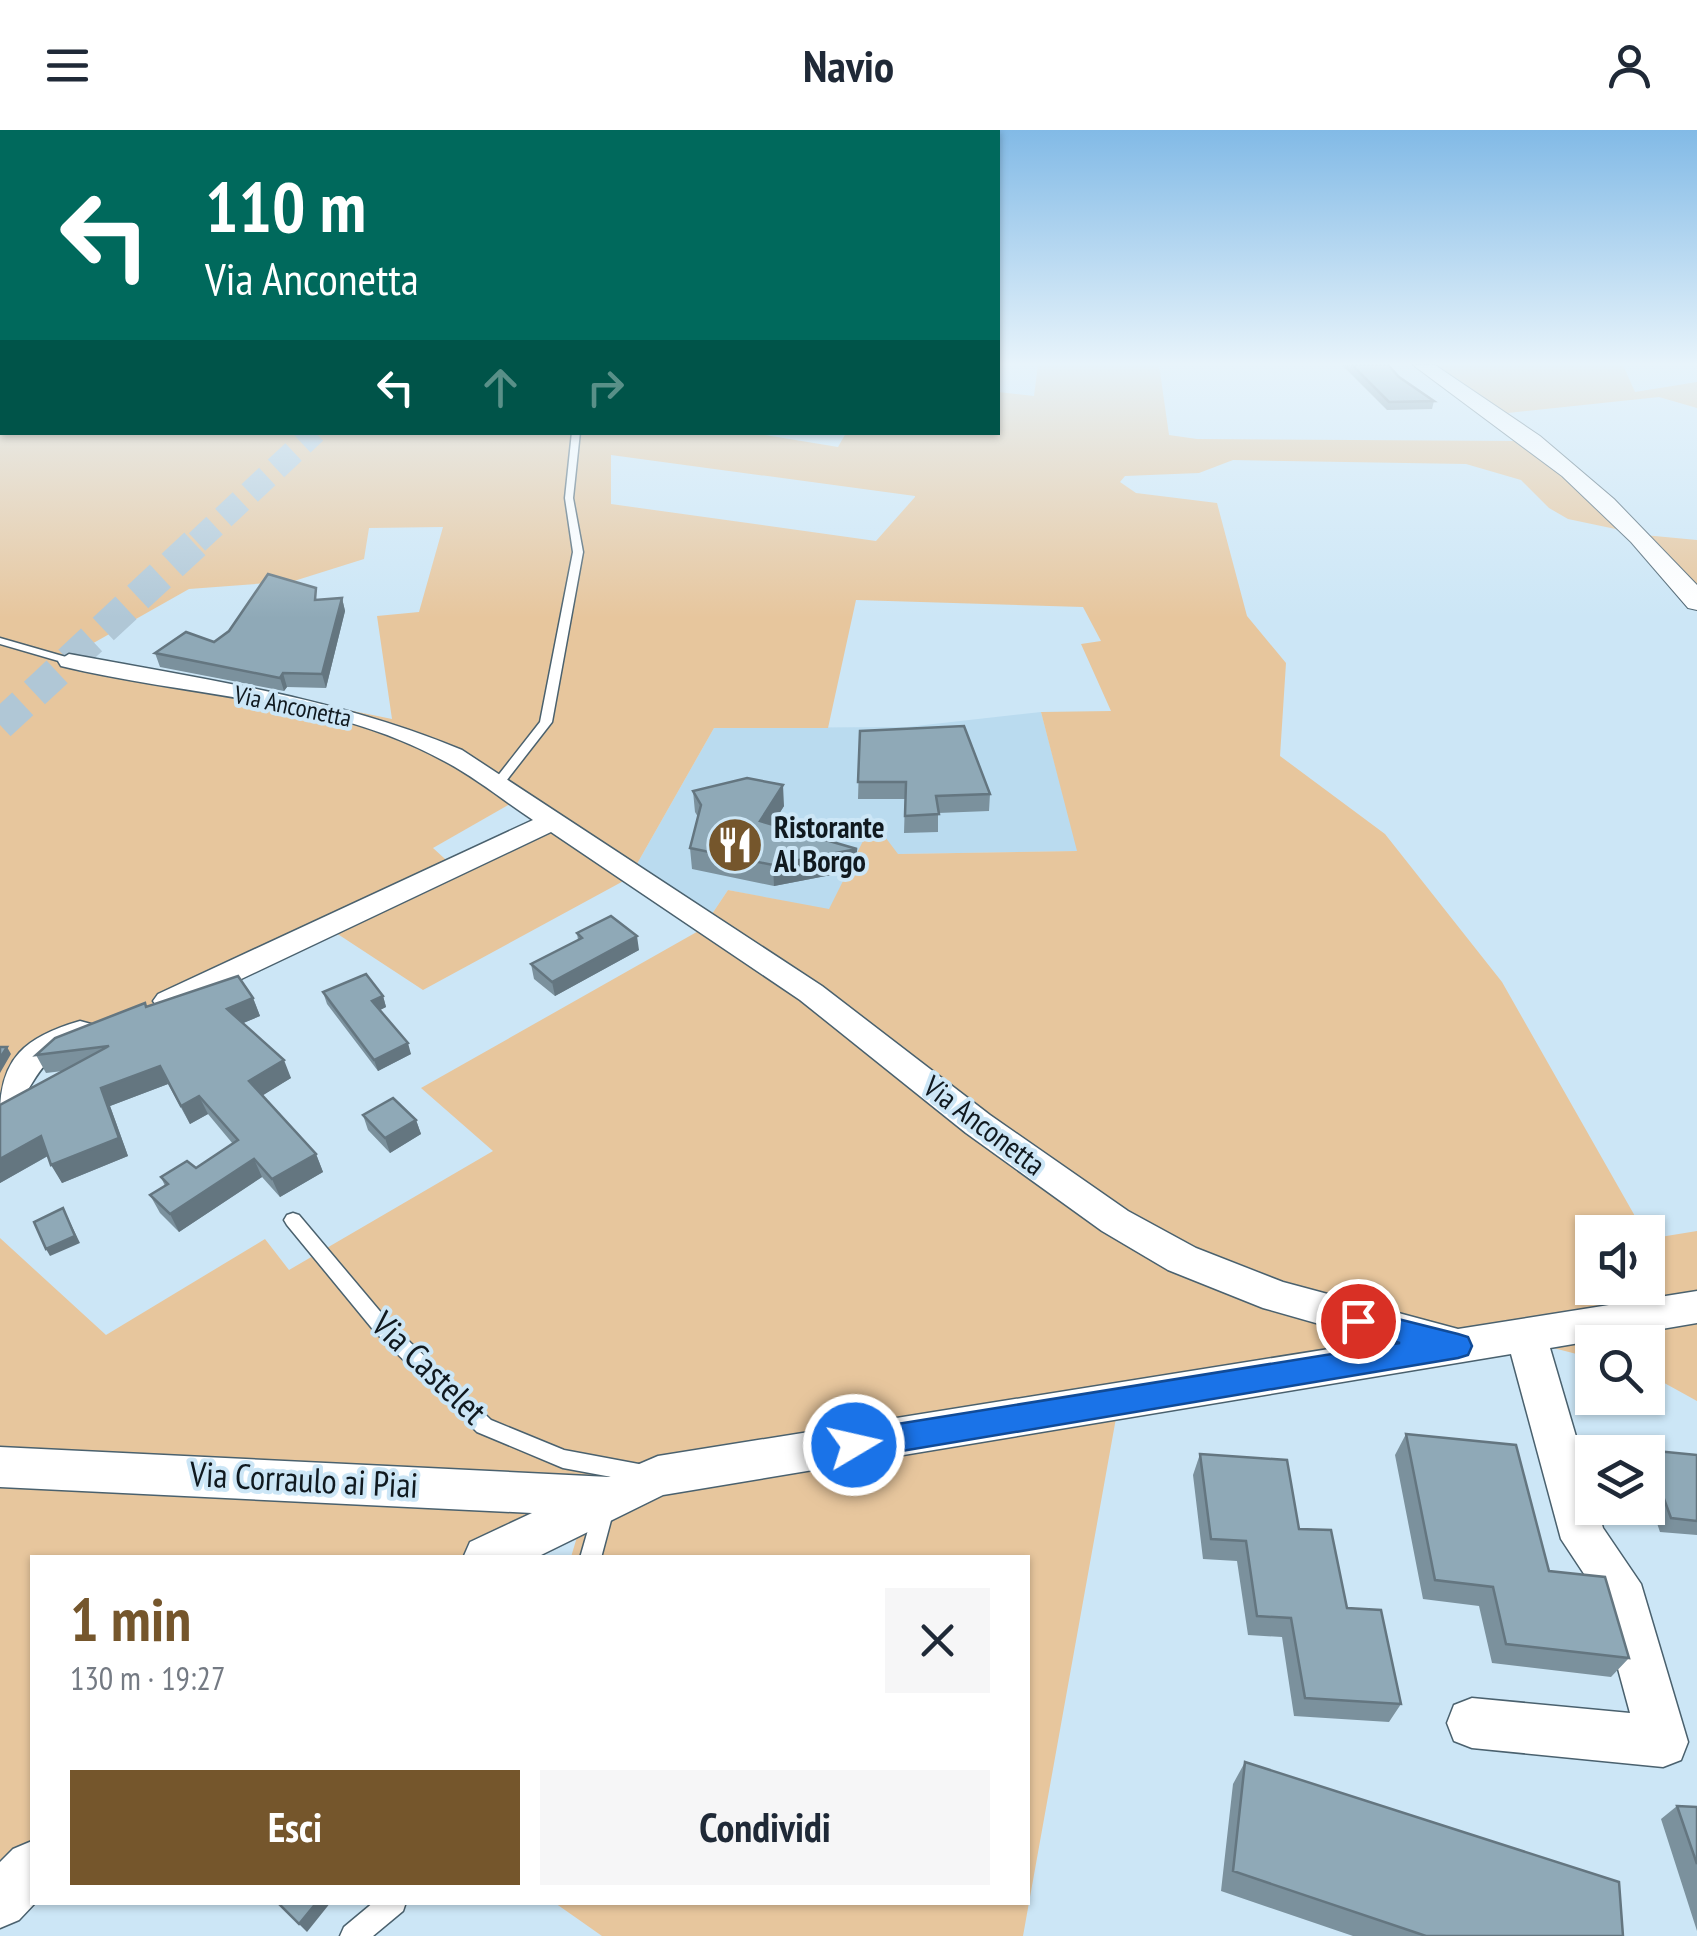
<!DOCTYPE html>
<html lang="it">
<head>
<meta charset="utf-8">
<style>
  :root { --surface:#fff; --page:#f6f6f7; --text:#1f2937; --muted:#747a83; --accent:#75562c }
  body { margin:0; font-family:"PT Sans Narrow",sans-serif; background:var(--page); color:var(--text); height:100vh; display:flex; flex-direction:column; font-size:38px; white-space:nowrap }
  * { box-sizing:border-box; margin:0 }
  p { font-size:32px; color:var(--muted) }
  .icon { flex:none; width:55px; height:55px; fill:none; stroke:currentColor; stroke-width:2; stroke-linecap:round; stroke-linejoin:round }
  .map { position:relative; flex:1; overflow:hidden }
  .panel { position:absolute; left:30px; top:1425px; width:1000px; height:350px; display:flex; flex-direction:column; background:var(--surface); border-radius:0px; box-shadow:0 2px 8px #0004 }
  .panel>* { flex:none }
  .banner { position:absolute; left:0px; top:0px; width:1000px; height:305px; box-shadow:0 2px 8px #0004; background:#00695c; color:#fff; overflow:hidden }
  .fabs { position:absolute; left:1575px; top:1085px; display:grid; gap:20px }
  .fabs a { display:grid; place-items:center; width:90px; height:90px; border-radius:0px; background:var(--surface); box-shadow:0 2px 8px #0004; font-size:50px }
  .pin { position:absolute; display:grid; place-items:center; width:85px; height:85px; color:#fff; margin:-42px; border:5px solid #fff; border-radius:50%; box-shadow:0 2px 10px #0007 }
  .me { position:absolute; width:110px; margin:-55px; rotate:81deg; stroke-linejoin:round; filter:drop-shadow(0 0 8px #0008) }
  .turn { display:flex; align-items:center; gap:35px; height:210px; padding:0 40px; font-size:45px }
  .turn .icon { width:130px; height:130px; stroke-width:2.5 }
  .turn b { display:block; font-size:70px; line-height:85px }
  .lanes { display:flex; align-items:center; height:95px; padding:0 40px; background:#0003; justify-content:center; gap:50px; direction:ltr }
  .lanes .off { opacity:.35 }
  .round { display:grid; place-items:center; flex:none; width:105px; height:105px; border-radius:0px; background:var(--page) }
  .head { display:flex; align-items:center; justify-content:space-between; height:170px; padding:0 40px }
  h1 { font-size:60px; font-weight:700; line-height:75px; color:var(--accent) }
  .cta { display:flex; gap:20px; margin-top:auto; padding:20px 40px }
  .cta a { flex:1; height:115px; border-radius:0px; background:var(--accent); color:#fff; font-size:40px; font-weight:700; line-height:115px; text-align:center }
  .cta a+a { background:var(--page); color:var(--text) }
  header { display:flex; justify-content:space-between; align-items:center; height:130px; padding:0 40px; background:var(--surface); font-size:45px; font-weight:700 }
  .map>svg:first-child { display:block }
  .built { fill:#badbef }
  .green { fill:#e7c69d; fill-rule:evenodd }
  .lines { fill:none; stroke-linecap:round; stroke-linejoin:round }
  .secondary-tunnel-far1 { stroke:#b0c7d6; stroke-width:24; stroke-dasharray:24 12; stroke-linecap:butt }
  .secondary-tunnel { stroke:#b0c7d6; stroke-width:31; stroke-dasharray:31 16; stroke-linecap:butt }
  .service-casing { stroke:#4a616e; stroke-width:3 }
  .minor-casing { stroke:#4a616e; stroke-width:3 }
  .tertiary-casing { stroke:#4a616e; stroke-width:2 }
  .service { fill:#fff; fill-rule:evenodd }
  .minor { fill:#fff; fill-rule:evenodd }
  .tertiary { fill:#fff; fill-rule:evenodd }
  .wall { fill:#7b919d }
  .shaded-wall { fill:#647680 }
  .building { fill:#8fa9b7; stroke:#647680; stroke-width:2.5 }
  .route { fill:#1a73e8; stroke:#114b97; stroke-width:2.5 }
  .labels { text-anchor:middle; stroke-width:8; stroke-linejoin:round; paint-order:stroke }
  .far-street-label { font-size:25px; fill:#10191f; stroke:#cce6f6 }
  .poi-label { font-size:30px; font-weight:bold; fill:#10191f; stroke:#cce6f6; text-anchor:start }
  .street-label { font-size:30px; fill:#10191f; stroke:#cce6f6 }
  .near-street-label { font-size:35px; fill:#10191f; stroke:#cce6f6 }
</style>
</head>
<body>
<header><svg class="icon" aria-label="menu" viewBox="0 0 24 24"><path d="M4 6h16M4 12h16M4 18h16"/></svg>Navio<svg class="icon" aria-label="person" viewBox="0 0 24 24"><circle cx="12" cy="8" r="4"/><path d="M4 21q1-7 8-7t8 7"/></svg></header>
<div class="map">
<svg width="1697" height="1806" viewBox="0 0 1697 1806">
  <rect width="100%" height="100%" fill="#cce6f6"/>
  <path class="built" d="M1041 582 1078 721 898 724 829 780 728 760 702 799 629 748 714 598 907 597Z"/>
  <path class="green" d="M0 235 2 302H747L838 317 846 303 998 302V262L1034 266 1038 235H1159L1169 305 1197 309 1515 311 1412 235H1623L1635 262 1697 252V278L1659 267 1508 283 1644 405 1697 410V469L1644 405 1568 389 1549 378 1521 350 1466 334 1233 330 1199 343 1125 346 1120 352 1136 363 1217 373 1247 486 1286 533 1280 626 1385 704 1502 852 1644 1102H1592V1158H1648V1109L1697 1101V1271L1648 1244V1212H1592V1228L1538 1214 1116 1288 1023 1806H602L555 1773 1028 1772V1428L571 1427 577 1407 523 1394 462 1427 32 1428V1735L0 1760V1108L106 1205 265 1109 289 1140 493 1021 421 958 702 799 728 760 829 779 873 691 898 724 1077 721 1041 582 1111 581 1081 514 1101 511 1083 477 856 470 828 598H714L629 748 423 860 330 799 66 913 0 964ZM611 325 915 366V367L876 411 611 374ZM443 397 419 482 377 486 392 589 74 524 189 459 294 451 364 429 369 398ZM522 667 555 692 456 739 433 718Z"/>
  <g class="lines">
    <path class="secondary-tunnel-far1" d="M197 412 315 302"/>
    <path class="secondary-tunnel" d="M0 595 199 410"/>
    <g class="service-casing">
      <path id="service" d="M572 302H580L573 368 583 422 552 592 503 655 499 656 493 652 540 592 573 422 565 368Z
        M0 508 73 529 74 531 69 534 0 514Z
        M293 1083 299 1085 389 1192 491 1290 564 1320 644 1335 651 1337 654 1344 651 1351 644 1353 563 1338 477 1302 375 1202 287 1095 284 1090 287 1085Z
        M604 1369 611 1372 614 1379 601 1428H580L594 1379 597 1372Z
        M374 1772H406L403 1781 373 1806H340L344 1797Z"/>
    </g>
    <g class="minor-casing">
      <path id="minor" d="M69 524C202 549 336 567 462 620L822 856 990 985 1128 1081 1196 1118 1283 1152 1458 1199 1697 1161V1193L1550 1218 1592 1361V1378H1597L1603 1398 1641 1454 1688 1612 1681 1630 1663 1637 1472 1618 1454 1611 1447 1593 1454 1575 1472 1568 1630 1583 1598 1465 1561 1409 1511 1224 663 1365 535 1428H463L470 1412 532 1383 0 1357V1317L609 1347 658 1326 1379 1211 1263 1178 1168 1140 1102 1101 966 1003 800 870 551 702 180 878H158L153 871 158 864 533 690C504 671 475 647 444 631 328 567 187 567 61 536L58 531Z
        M80 891 91 894 96 902C86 919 63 919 48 932 30 948 25 978 0 985 0 928 25 907 80 891Z
        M32 1711V1772H36L19 1790 0 1798V1732L13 1719Z"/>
    </g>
    <g class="tertiary-casing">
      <path id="tertiary" d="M1413 235H1435L1540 306 1614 369 1697 455V480L1688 478 1631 412 1562 346Z"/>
    </g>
    <use href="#service" class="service"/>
    <use href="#minor" class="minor"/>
    <use href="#tertiary" class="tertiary"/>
  </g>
  <path class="wall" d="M1342 235H1388L1399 247 1434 271 1432 279 1387 280Z
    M342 468 345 481 326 558 287 557 284 561 160 537 155 523 214 512 319 470Z
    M860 601 990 664 989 681 938 683V702L904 703 905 669H858Z
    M693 661 784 676 772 695 857 740 774 756 692 739 690 718 698 687 695 682Z
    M577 803 639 820 555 866 534 849 531 834 578 810Z
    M323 862 383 866 386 877 380 880 411 924 378 941 327 874Z
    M253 868 260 886 243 893 291 948 262 965 316 1024 323 1042 280 1067 262 1047 179 1102 160 1083 150 1065 165 1056 161 1047 196 1038 233 1014 208 984 190 994 168 954 110 976 128 1026 62 1053 48 1026 0 1053V975L63 941 46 943 36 925 147 877Z
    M363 985 416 990 421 1004 390 1023 368 1000Z
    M1406 1304 1549 1441 1629 1528 1611 1547 1492 1533 1479 1476 1423 1469 1395 1325Z
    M1646 1320 1697 1325V1405L1660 1402 1648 1367V1322H1645Z
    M1200 1324 1299 1399 1347 1478 1401 1574 1389 1592 1294 1586 1282 1507 1248 1505 1237 1431 1203 1429 1193 1345Z
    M1245 1632 1623 1806H1353L1221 1761 1233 1654Z
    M1677 1676 1697 1677V1801L1661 1689Z"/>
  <path class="shaded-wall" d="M342 468 345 481 326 558 322 544Z
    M283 543 287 557 284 561 280 548Z
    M783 655 784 676 761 712 760 691Z
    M857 719V740L774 756 773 735Z
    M637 806 639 820 555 866 552 852Z
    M383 866 386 877 376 882 372 871Z
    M253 868 260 886 234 897 227 879Z
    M408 913 411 924 378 941 374 930Z
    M7 917 11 924 0 943V928Z
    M284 930 291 948 257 969 249 951Z
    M160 936 168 954 110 976 128 1026 62 1053 51 1035 101 958Z
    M199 966 208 984 190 994 181 976Z
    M416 990 421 1004 390 1023 385 1008Z
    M41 1006 51 1024 0 1053V1029Z
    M316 1024 323 1042 280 1067 272 1049Z
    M254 1029 262 1047 179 1102 170 1084Z
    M63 1078 80 1113 50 1126 46 1119Z
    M317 1772H331L307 1802 299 1794Z"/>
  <path class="building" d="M1352 235H1388L1399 247 1434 271 1389 272Z
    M268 444 316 458 315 470 342 468 322 544 283 543 280 548 155 523 186 502 214 512 229 501Z
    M964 596 990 664 936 666 939 684 905 686 906 652H858L860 601Z
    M747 648 783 655 760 691 857 719 773 735 690 718 701 675 693 661Z
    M611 786 637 806 552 852 531 834 582 808 577 803Z
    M366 844 383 866 372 871 408 913 374 930 323 862Z
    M238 846 253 868 227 879 284 930 249 951 316 1024 272 1049 254 1029 170 1084 150 1065 168 1054 161 1047 187 1031 196 1038 238 1010 199 966 181 976 160 936 101 958 119 1008 51 1035 41 1006 0 1029V975L109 916 36 925 55 908 145 873 146 877Z
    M0 917H7L0 928Z
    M393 968 416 990 385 1008 363 985Z
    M63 1078 75 1106 46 1119 34 1092Z
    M1406 1304 1516 1315 1549 1441 1605 1447 1629 1528 1506 1514 1493 1457 1435 1450Z
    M1646 1320 1697 1325V1391L1671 1388Z
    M1200 1324 1287 1330 1299 1399 1331 1400 1347 1478 1381 1480 1401 1574 1305 1568 1291 1488 1257 1486 1246 1411 1211 1409Z
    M1245 1632 1619 1752 1623 1806H1426L1233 1741Z
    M1677 1676 1697 1677V1734Z
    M277 1772H317L299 1794Z"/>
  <linearGradient id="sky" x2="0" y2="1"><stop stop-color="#82bae6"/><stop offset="0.48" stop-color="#e8f4fb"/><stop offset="1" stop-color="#e8f4fb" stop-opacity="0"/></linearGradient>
  <rect width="1697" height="488" fill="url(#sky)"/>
  <path class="route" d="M1358 1179 1458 1204 1468 1207 1472 1216 1468 1225 1458 1228 854 1329 844 1325 839 1315 844 1305 854 1301 1400 1213 1348 1199 1344 1191 1348 1183Z"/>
  <defs>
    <g id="restaurant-disc" transform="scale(2.875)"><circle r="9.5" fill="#75562c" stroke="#cce6f6"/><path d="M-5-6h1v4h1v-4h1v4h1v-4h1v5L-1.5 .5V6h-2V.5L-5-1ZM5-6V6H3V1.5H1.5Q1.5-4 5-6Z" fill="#fff"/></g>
  </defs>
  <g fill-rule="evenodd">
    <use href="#restaurant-disc" x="735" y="715"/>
  </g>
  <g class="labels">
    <g class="far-street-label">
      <text transform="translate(293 576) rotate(12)" y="9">Via Anconetta</text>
    </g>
    <g class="poi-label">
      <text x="774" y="708">Ristorante<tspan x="774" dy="34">Al Borgo</tspan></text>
    </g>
    <g class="street-label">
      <text transform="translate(984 996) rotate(37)" y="10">Via Anconetta</text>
    </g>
    <g class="near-street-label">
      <text transform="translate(429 1238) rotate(44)" y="12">Via Castelet</text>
      <text transform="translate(304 1350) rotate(3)" y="12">Via Corraulo ai Piai</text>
    </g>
  </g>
</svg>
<div class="fabs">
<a><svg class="icon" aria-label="sound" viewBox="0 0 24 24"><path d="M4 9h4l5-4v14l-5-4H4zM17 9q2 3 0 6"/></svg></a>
<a><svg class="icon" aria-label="search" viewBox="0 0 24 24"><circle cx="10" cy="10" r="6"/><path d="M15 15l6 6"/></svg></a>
<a><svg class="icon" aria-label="layers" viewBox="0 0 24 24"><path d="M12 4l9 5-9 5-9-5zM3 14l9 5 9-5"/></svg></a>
</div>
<div class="pin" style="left:1358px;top:1191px;background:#d93025"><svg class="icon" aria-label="arrive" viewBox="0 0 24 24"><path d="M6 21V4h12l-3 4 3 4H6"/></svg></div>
<svg class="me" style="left:854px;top:1315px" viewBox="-20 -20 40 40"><circle r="17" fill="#1a73e8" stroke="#fff" stroke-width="3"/><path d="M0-11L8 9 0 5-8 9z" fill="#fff"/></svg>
<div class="banner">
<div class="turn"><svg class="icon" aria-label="left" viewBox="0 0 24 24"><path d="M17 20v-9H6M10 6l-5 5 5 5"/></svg><div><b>110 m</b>Via Anconetta</div></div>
<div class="lanes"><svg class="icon" aria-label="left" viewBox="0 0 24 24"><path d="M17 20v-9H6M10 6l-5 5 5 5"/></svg><svg class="icon off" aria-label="ahead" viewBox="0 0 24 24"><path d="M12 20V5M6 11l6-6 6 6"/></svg><svg class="icon off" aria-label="right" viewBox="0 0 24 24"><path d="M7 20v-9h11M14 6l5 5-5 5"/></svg></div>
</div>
<section class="panel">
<div class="head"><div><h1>1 min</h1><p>130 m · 19:27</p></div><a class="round"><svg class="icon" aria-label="close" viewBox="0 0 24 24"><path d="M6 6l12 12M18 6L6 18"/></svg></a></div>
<div class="cta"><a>Esci</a><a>Condividi</a></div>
</section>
</div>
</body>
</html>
